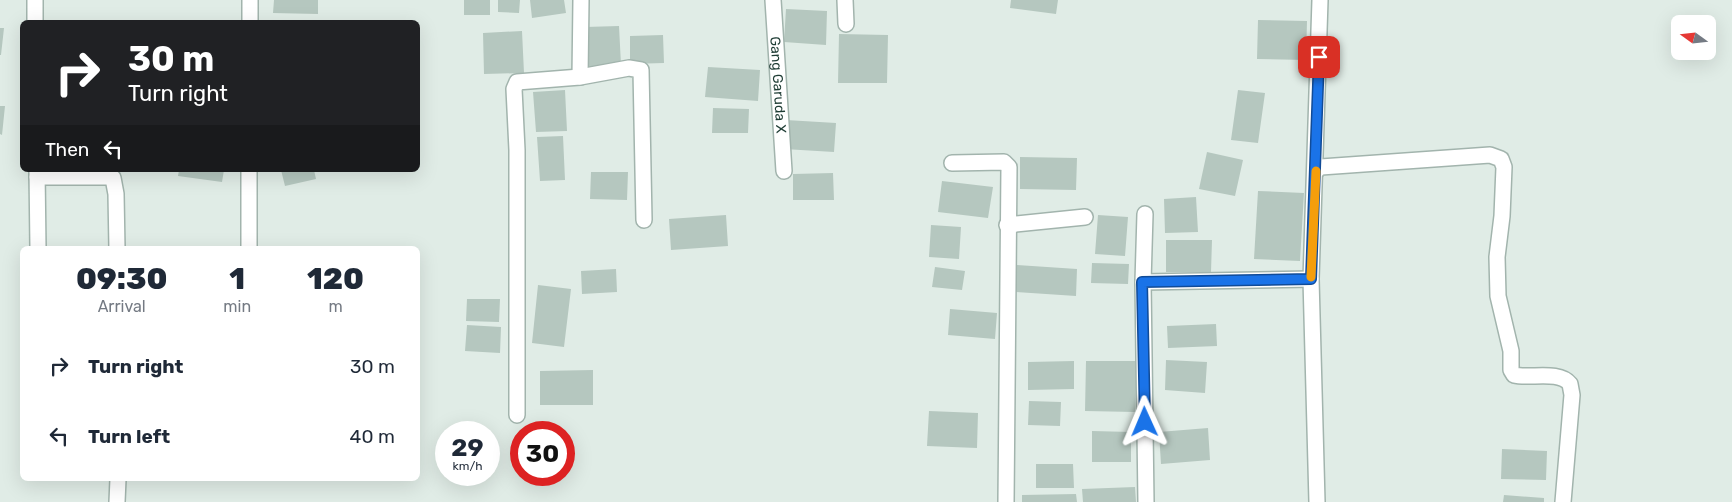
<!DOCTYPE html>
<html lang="en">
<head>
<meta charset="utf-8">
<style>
  :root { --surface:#fff; --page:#f2f2f3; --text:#1f2937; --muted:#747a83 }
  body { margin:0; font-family:Rubik,sans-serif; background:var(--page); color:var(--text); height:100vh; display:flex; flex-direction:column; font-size:19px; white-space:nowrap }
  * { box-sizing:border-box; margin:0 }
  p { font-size:16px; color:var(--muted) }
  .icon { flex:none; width:28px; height:28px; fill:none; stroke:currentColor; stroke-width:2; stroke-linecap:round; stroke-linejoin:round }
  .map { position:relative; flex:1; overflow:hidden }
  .sheet { position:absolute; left:20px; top:246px; width:400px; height:235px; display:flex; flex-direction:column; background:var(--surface); border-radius:8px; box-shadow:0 5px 20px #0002 }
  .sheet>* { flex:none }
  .hud { position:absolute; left:20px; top:20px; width:400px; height:152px; border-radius:8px; box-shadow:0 5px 20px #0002; background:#202124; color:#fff; overflow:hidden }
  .needle { width:32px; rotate:285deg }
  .buttons { position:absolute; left:1671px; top:15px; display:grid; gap:10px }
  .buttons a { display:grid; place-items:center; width:45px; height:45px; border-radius:8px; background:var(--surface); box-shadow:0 5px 20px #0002; font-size:25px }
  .speed { position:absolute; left:435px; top:421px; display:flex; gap:10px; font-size:25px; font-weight:700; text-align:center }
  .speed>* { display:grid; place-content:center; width:65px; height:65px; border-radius:50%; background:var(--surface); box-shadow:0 5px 20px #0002; line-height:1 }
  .speed small { font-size:12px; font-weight:400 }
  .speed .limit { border:8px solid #d22; background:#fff; color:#111 }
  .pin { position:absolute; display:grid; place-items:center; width:42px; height:42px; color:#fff; margin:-21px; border-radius:10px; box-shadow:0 2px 8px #0006 }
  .me { position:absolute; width:55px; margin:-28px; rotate:359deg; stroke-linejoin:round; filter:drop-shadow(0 0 4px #0008) }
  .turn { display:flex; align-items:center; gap:18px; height:105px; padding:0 25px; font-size:22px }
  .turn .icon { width:65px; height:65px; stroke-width:2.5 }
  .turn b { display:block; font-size:35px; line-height:42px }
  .then { display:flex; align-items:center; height:48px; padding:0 25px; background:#0003; gap:10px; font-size:19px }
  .eta { display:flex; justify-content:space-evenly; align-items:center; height:85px; text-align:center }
  .eta b { font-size:30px; font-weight:800; line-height:35px }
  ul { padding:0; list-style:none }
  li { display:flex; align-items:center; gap:15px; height:70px; padding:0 25px }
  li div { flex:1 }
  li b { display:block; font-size:19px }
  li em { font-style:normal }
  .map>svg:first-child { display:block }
  .building { fill:#b5c7bf }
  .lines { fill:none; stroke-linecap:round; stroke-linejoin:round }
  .minor-casing { stroke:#a2b4ad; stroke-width:18 }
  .minor { stroke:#fff; stroke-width:15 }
  .route-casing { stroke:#114b97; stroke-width:12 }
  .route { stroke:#1a73e8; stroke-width:9 }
  .slow { stroke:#f59e0b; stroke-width:9 }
  .labels { text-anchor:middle; stroke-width:4; stroke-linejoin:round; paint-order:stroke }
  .street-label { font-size:14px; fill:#1f3d35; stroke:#f0f8f4 }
</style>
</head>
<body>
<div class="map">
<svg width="1732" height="502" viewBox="0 0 1732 502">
  <rect width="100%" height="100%" fill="#e0ece6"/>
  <path class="building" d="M274 0H318V14L273 13Z
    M464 0H490V15H464Z
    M498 0H520L519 13 498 12Z
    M530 0H564L566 13 532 18Z
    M1011 0H1058L1056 14 1010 8Z
    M786 9 827 11 826 45 784 42Z
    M1258 20 1307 21 1306 60 1257 59Z
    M619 26 621 65 587 67 585 27Z
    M0 28H4L1 55H0Z
    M522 31 524 73 484 74 483 33Z
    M839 34 888 35 887 83H838Z
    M663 35 664 63 630 64V36Z
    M708 67 760 70 758 101 705 97Z
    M565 90 567 131 536 132 533 92Z
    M1238 90 1265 93 1258 143 1231 140Z
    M0 106H5L2 135 0 134Z
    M713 108 749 109 748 133H712Z
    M786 120 836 123 834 152 784 149Z
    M563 136 565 180 540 181 537 137Z
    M1207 152 1243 160 1235 196 1199 189Z
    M1020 157 1077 158 1076 190 1020 189Z
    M179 170H224L222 182 178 176Z
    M281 170H314L316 179 285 186Z
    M591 172H628L627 200 590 199Z
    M833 173 834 200H793V174Z
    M942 181 993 187 988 218 938 212Z
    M1258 191 1304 193 1300 261 1254 259Z
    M1196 197 1198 232 1165 233 1164 199Z
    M726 215 728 246 671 250 669 219Z
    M1098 215 1128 217 1125 256 1095 254Z
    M931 225 961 227 959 259 929 257Z
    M1166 240H1212L1211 272H1166Z
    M1092 263 1129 264 1128 284 1091 283Z
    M1017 265 1077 269 1076 296 1015 292Z
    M935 267 965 271 962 290 932 287Z
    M616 269 617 292 582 294 581 271Z
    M538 285 571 289 564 347 532 343Z
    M467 299H500L499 322 466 321Z
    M950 309 997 313 995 339 948 335Z
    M1216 324 1217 346 1168 348 1167 326Z
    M467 325 501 327 500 353 465 351Z
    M1166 360 1207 362 1205 393 1165 390Z
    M1074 361V389L1028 390V362Z
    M1086 361H1137L1135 412 1085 411Z
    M593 370V405H540V371Z
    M1029 401 1061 402 1060 426 1028 425Z
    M929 411 978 413 977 448 927 446Z
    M1208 428 1210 460 1161 464 1159 432Z
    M1092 431 1131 432V462H1092Z
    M1502 449 1547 451 1546 480 1501 479Z
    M1036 464H1073L1074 488H1036Z
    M1135 487 1136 502H1083L1082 489Z
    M1076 494 1077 502H1022V495Z
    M1504 495 1544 498V502H1503Z"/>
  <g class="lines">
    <g class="minor-casing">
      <g id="minor">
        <path d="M35 0V22"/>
        <path id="s1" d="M773 0 784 171"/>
        <path d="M845 0 846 24"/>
        <path d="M250 22V0"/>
        <path d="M580 77 581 0"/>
        <path d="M952 163 1004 162 1009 167 1006 502"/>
        <path d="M37 170 38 249"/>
        <path d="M1316 171 1321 167 1490 155 1501 159 1504 167 1502 216 1497 257 1498 296 1511 351V370L1514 375C1530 379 1559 370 1570 384L1572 395 1563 502"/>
        <path d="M37 177H107L113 178 116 194 117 249"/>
        <path d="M1145 214 1143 282 1146 502"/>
        <path d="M1007 225 1085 217"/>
        <path d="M249 249V170"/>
        <path d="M1143 282 1311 279"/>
        <path d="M517 415V150L514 89 517 82 580 77 629 68 641 70 644 220"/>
        <path d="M117 502 118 479"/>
        <path d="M1317 502 1311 279 1320 0"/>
      </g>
    </g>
    <use href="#minor" class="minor"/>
  </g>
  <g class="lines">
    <g class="route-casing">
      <path id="route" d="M1145 422 1142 282 1311 279 1319 57"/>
    </g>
    <use href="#route" class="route"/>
    <path class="slow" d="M1311 277 1316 171"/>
  </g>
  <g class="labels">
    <g class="street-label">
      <text dy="5" stroke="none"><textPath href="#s1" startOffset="85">Gang Garuda X</textPath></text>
    </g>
  </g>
</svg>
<div class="buttons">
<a><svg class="needle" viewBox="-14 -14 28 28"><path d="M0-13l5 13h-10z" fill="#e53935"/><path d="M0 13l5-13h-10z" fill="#747a83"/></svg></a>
</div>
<div class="speed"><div>29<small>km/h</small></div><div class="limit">30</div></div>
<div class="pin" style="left:1319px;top:57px;background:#d93025"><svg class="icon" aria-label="arrive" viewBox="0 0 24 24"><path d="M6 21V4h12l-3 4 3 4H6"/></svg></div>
<svg class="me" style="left:1145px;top:422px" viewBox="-20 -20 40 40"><path d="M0-17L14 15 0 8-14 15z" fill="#1a73e8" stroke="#fff" stroke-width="4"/></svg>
<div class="hud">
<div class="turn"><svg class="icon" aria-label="right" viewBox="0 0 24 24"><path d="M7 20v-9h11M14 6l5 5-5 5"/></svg><div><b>30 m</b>Turn right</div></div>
<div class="then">Then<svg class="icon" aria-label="left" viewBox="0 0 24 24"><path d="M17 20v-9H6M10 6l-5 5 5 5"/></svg></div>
</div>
<section class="sheet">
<div class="eta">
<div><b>09:30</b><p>Arrival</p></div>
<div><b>1</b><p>min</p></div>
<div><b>120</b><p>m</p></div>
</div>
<ul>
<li><svg class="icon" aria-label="right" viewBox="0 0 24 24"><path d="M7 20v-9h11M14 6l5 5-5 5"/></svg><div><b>Turn right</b></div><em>30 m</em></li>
<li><svg class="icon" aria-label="left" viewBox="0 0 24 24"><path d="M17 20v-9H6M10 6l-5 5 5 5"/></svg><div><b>Turn left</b></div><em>40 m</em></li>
</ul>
</section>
</div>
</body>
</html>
